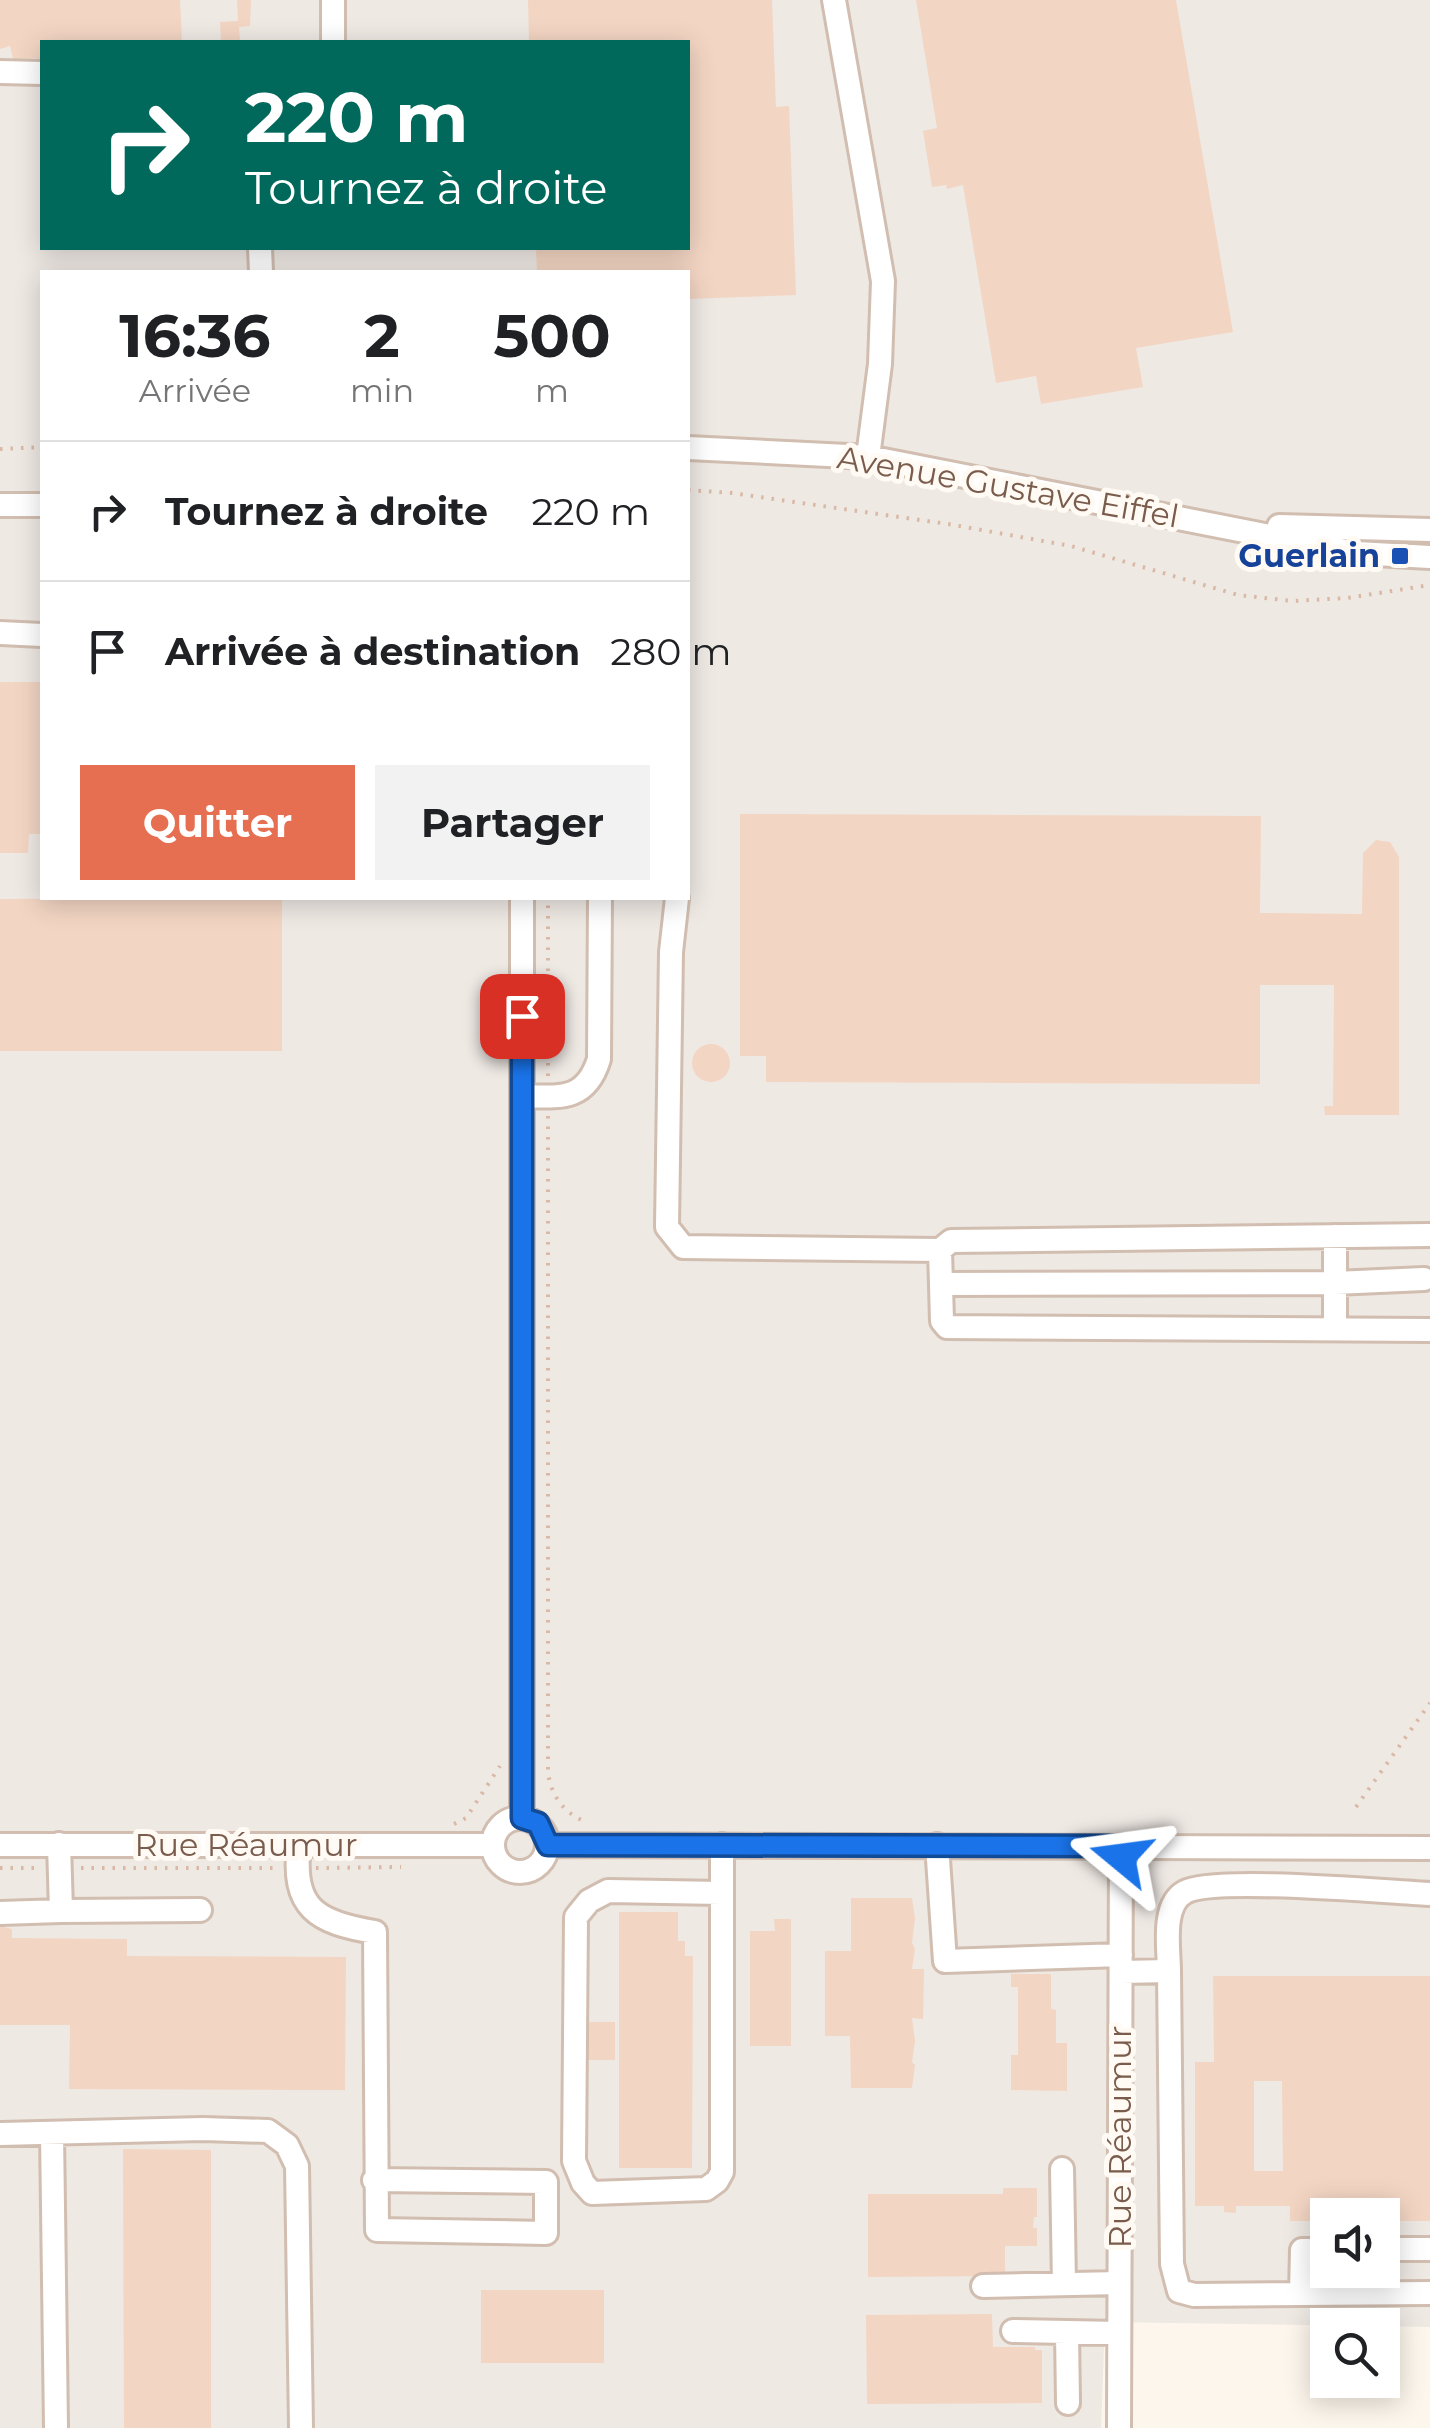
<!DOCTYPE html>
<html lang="fr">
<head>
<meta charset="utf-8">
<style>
  :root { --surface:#fff; --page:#f2f2f2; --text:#202124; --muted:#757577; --line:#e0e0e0; --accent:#e76f51 }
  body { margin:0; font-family:Montserrat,sans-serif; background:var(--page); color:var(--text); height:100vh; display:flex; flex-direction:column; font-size:38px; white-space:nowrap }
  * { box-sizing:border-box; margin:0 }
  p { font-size:32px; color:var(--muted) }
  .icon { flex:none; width:55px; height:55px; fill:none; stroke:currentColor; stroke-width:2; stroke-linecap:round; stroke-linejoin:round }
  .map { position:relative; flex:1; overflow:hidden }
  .details { position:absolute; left:40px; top:270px; width:650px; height:630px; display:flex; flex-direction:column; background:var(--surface); border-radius:0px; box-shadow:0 5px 25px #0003 }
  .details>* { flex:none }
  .banner { position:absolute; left:40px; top:40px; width:650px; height:210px; border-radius:0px; box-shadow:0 5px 25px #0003; background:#00695c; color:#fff; overflow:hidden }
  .buttons { position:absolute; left:1310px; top:2198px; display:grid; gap:20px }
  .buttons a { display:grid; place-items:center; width:90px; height:90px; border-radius:0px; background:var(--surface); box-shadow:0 5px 25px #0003; font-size:50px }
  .pin { position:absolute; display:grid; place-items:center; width:85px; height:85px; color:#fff; margin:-42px; border-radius:20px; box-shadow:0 5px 15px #0006 }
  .me { position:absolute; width:110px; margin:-55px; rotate:286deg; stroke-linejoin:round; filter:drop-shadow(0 0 8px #0008) }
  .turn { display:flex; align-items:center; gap:35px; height:210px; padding:0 40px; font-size:45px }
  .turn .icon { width:130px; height:130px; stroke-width:2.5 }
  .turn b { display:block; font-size:70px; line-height:85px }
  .eta { display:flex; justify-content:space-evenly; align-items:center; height:170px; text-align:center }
  .eta b { font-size:60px; font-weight:700; line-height:70px }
  .action { display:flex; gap:20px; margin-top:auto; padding:20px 40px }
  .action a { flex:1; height:115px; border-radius:0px; background:var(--accent); color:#fff; font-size:40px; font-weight:700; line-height:115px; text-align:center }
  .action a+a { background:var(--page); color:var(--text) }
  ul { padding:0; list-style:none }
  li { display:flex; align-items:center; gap:30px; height:140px; padding:0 40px; border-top:2px solid var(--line) }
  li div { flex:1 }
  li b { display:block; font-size:38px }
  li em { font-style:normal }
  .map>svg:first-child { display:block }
  .industrial { fill:#efe9e4; fill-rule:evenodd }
  .building { fill:#f3d5c3; fill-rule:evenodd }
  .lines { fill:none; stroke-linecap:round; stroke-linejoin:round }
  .minor-casing { stroke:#d1beb0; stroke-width:28 }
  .path { stroke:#d9b8a5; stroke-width:4; stroke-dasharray:2.5 8; stroke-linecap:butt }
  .minor { stroke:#fff; stroke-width:22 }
  .route-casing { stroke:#114b97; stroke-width:25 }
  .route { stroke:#1a73e8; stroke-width:18 }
  .transit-dot { fill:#1a4fb4; stroke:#fffaf3; stroke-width:4 }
  .labels { text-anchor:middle; stroke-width:10; stroke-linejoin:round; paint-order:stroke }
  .street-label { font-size:32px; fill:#7a5c4d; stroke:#fffaf3 }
  .transit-label { font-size:32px; font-weight:bold; fill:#164399; stroke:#fffaf3; text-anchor:end }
</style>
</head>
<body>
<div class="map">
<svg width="1430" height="2428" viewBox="0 0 1430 2428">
  <rect width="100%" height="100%" fill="#fdf6ec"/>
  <path class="industrial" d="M0 0H1430V2327L1105 2322 1101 2428H0ZM42 42H688V248H42ZM42 272H688V898H42ZM1328 2215H1382V2270H1328Z"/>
  <path class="building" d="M0 0H180L182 42H42V69L37 70V58L13 59 10 46 0 49Z
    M237 0H251L250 26 239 27 240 42H221L220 22 238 21Z
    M528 0H772L776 107 789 106 796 295 688 299V272H537L536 248H688V42H529Z
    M916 0H1176L1233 332 1136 348 1143 387 1041 404 1036 376 996 383 963 185 947 189 946 185 932 187 923 131 937 128Z
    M0 682H42V834H29L28 853H0Z
    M740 814 1261 816 1260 913 1362 914 1363 853 1376 840 1390 842 1399 857V1115H1325L1324 1106H1333L1334 985H1260V1084L766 1082V1056H740Z
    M159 898H282V1051H0V899Z
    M692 1063a19 19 0 1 1 38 0a19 19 0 1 1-38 0Z
    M851 1898H912L915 1918 912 1943 915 1949 912 1969H924L923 2019 912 2018 915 2041 912 2062 915 2065 912 2088H851L850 2036H825V1951H851Z
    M619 1912H678V1941H685V1956H693L692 2168H619Z
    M774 1919H791V2046H750V1931H775Z
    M0 1926 12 1929V1938L127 1939V1956L346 1957 345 2090 69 2089 70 2025H0Z
    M1011 1974H1051V2009L1056 2010V2043H1067V2091L1011 2090V2055H1018V1987H1011Z
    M1213 1976H1430V2221H1382V2215H1328V2221H1290V2206H1236V2213L1224 2212V2206H1195V2062H1214ZM1254 2081H1282L1283 2171H1254Z
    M584 2022H615V2060H584Z
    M123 2149 211 2150V2428H124Z
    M1003 2188H1037V2217H1034L1033 2228H1037V2246H1005V2276L868 2277V2194H1003Z
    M481 2290H604V2363H481Z
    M992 2314 993 2347H1035V2350H1042V2403L867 2404 866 2315Z"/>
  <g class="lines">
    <g class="minor-casing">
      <path id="minor" d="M834 0 883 281 880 364 868 457
        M333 42V0
        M0 72 42 73
        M260 248 261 272
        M688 448 868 457 1356 553 1430 557
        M0 505H42
        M1279 526 1430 530
        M0 633 42 635
        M677 898 671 952 667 1227 683 1247 940 1250 951 1241 1429 1235
        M522 1096C561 1097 586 1101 599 1059L600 898
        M1335 1236V1329
        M940 1250 942 1321 947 1327 1430 1330
        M941 1284 1335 1283 1424 1279
        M522 1817V898
        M493 1845a27 27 0 1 1 54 0a27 27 0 1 1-54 0Z
        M0 1845H493
        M299 1845C291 1908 317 1923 375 1932L377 2230 546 2233V2182L374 2180
        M548 1845 1430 1848
        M937 1845 945 1961 1121 1955
        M721 1893 608 1891 589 1901 576 1917 574 2161 583 2183 592 2193 706 2189 717 2181 722 2172V1845
        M61 1911 200 1910
        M0 1913 61 1911 59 1844
        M1169 1971C1169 1949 1161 1905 1185 1892 1213 1876 1388 1892 1430 1894
        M1121 1972 1169 1971 1172 2264 1179 2291 1194 2295 1430 2293
        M52 2133 56 2428
        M0 2134 203 2129 268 2131 287 2145 297 2166 301 2428
        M1062 2169 1064 2284
        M1382 2249H1430
        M983 2286 1119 2283
        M1301 2294 1302 2250H1328
        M1013 2331 1119 2333
        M1067 2332 1068 2403
        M1119 2428 1121 1846"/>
    </g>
    <path class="path" d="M0 449 42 447
      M688 490 732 493 948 524 1071 546 1238 595 1293 601 1347 598 1430 585
      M548 1076V898
      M548 1116V1772C551 1797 565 1814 588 1823
      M1356 1807 1430 1703
      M454 1824 466 1818 500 1766
      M0 1868H41
      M81 1868H276
      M316 1868 401 1867"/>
    <use href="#minor" class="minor"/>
  </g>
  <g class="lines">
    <g class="route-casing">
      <path id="route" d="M522 1016V1818L538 1823 548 1845 1121 1846V1857"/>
    </g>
    <use href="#route" class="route"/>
  </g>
  <rect class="transit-dot" x="1390" y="546" width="20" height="20" rx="5"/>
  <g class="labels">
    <g class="street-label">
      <text transform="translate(1008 487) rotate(10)" y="11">Avenue Gustave Eiffel</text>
      <text x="246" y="1856">Rue Réaumur</text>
      <text transform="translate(1120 2137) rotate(-90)" y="11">Rue Réaumur</text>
    </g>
    <g class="transit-label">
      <text x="1380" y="567">Guerlain</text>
    </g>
  </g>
</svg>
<div class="buttons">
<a><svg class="icon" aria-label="sound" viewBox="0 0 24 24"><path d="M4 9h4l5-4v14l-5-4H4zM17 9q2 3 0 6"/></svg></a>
<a><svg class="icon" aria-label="search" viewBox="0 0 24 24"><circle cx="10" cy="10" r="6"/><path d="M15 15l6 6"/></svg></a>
</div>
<div class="pin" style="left:522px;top:1016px;background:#d93025"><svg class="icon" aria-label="arrive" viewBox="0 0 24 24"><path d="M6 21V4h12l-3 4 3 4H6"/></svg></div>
<svg class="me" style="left:1121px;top:1857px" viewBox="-20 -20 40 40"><path d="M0-17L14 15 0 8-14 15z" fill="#1a73e8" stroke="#fff" stroke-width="4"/></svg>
<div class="banner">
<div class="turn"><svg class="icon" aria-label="right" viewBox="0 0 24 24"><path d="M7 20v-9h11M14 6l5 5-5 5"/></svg><div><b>220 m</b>Tournez à droite</div></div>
</div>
<section class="details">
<div class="eta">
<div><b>16:36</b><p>Arrivée</p></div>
<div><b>2</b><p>min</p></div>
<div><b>500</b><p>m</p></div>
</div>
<ul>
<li><svg class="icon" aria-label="right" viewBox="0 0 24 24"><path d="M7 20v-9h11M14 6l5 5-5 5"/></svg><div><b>Tournez à droite</b></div><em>220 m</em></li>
<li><svg class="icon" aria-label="arrive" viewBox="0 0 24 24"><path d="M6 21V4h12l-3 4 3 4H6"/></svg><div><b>Arrivée à destination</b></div><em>280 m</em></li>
</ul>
<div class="action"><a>Quitter</a><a>Partager</a></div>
</section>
</div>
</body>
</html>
